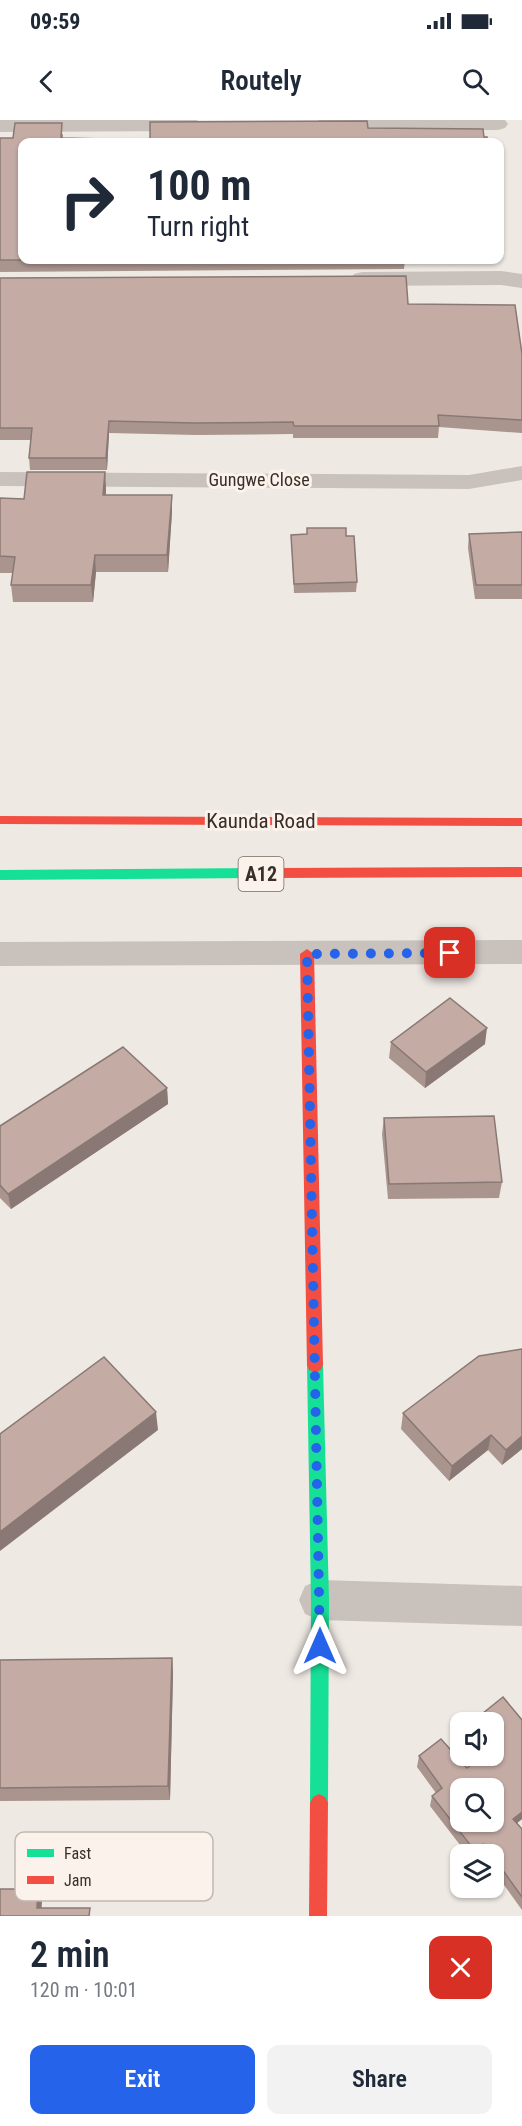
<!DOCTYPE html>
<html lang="en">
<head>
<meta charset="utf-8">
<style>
  :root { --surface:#fff; --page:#f2f2f3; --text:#1f2937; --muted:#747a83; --accent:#2563eb }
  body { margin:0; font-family:"Roboto Condensed",sans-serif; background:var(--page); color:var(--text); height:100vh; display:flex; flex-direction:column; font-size:22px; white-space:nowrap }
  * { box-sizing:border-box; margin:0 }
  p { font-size:20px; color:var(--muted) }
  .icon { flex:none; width:33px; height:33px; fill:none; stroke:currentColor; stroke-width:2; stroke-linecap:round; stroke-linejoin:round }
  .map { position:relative; height:1796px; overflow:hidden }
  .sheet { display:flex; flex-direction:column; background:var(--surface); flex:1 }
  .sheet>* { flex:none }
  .top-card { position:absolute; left:18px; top:18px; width:486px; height:126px; border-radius:12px; box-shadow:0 2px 4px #0004; background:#fff; color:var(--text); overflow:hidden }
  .buttons { position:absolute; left:450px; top:1592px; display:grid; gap:12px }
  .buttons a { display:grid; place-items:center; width:54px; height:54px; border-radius:12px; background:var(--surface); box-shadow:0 2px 4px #0004; font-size:30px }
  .pin { position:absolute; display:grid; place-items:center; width:51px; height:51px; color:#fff; margin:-26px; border-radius:12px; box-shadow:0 3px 9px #0006 }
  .me { position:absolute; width:66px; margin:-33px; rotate:0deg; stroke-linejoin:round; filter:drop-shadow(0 0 4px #0008) }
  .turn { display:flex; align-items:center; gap:21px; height:126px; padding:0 30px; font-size:27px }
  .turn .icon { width:78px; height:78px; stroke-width:2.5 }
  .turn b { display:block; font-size:42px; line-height:51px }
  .round { display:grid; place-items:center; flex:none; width:63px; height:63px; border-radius:12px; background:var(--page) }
  .overview { display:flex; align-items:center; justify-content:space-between; height:102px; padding:0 30px }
  h1 { font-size:36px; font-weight:600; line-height:45px }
  .primary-button { display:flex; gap:12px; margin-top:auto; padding:12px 30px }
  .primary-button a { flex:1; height:69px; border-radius:12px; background:var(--accent); color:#fff; font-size:24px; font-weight:600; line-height:69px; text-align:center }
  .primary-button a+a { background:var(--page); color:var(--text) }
  .status { display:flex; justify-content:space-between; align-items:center; height:42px; padding:0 30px; background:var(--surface); direction:ltr }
  .status svg { height:16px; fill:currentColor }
  header { display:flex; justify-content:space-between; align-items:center; height:78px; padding:0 30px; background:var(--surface); font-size:27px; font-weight:600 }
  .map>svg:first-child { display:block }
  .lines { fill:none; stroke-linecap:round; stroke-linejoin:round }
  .street { fill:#c8c1bc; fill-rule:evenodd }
  .fast { fill:#16e098; fill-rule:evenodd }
  .jam { fill:#f24e42; fill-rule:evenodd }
  .wall { fill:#a9948e }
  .shaded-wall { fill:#897874 }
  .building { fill:#c4aca5; stroke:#897874; stroke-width:1.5; fill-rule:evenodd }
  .route { stroke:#2563eb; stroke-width:10; stroke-dasharray:0 18 }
  .labels { text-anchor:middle; stroke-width:6; stroke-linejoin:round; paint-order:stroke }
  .far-street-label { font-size:18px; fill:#3a2e29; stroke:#fbf3eb }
  .shield { fill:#fbf3eb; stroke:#746963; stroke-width:1.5 }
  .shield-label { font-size:20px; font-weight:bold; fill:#3a2e29 }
  .street-label { font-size:21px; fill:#3a2e29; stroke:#fbf3eb }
  .key { fill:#fbf3eb; stroke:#c1b8b1; stroke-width:1.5 }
  .key-label { font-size:16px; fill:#3a2e29 }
</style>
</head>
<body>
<div class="status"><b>09:59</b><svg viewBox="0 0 49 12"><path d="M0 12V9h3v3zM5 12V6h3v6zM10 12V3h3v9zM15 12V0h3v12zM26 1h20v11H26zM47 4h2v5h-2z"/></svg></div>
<header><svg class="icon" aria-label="back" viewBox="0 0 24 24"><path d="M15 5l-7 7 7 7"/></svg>Routely<svg class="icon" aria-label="search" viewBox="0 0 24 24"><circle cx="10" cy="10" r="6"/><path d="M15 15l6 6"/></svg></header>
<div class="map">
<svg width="522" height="1796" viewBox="0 0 522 1796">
  <rect width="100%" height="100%" fill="#efe9e4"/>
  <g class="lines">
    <path class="street" d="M0 0H197L203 5 200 9 193 11 0 12Z
      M319 0H505L508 4 505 8 498 10 323 11 316 9 313 5Z
      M501 151 522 154V168L501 165 362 166 354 164 351 159 354 154 362 152Z
      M522 346V360L469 369 0 366V352L469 355Z
      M522 820V844L0 846V822Z
      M320 1460 522 1466V1506L320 1500 305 1494 299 1480 305 1466Z"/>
    <path class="fast" d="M271 748 277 753 271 758 0 760V750Z
      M315 1238 321 1240 323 1245 329 1480 328 1683 325 1689 319 1692 313 1689 310 1683 311 1480 307 1245 309 1240Z"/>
    <path class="jam" d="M0 696 522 698V706L0 704Z
      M522 747V757L271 758 265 753 271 748Z
      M307 829 314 834 323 1245 321 1250 315 1252 309 1250 307 1245 300 834Z
      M319 1674 325 1677 328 1683 327 1796H309L310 1683 313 1677Z"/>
  </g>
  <path class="wall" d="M367 1 22 140H405L404 149 0 152V18H13L63 14V18L150 20Z
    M0 158 408 184 522 234V313L439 307 438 318H293V314L196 315 109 313 107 350H30L29 338 31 320H0Z
    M105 352 106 375 172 392 168 452H96L93 482H13L11 465 13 453H0V378L24 379Z
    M522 412V479H475L468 428 469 414Z
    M291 415 346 416 357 462 356 472 294 473Z
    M391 922 485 924 425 968 389 938Z
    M167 968 168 984 11 1089 0 1078V1006Z
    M384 998 502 1062 499 1078 388 1079 382 1014Z
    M479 1236 522 1329 502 1345 488 1330 449 1361 401 1309 403 1293Z
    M172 1538 173 1554 170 1680 0 1681V1540Z
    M522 1600V1699L517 1703 522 1709V1790L494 1751V1734H467L430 1686 432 1676 436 1673 417 1647 419 1636 467 1648 476 1642 470 1635H494Z"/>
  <path class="shaded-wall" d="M109 301V313L107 350 106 338Z
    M105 352 106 369 105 391 103 375Z
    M172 375V392L168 452 167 435Z
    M95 435 96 452 93 482 91 465Z
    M487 908 485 924 425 968 426 952Z
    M167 968 168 984 11 1089 8 1074Z
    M156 1292 158 1310 0 1431V1412Z
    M491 1315 488 1330 449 1361 452 1346Z
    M522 1316V1329L502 1345 506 1330Z
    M172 1538 173 1554 170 1680 168 1666Z
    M522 1692V1699L510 1709 513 1699Z
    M483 1724 481 1733 474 1734 475 1731Z
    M38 1769 42 1781 41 1796 37 1788Z"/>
  <path class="building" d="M367 1 368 8 483 9 484 17H487V22H22V140H76H0V18H13L15 3H62L61 18 150 20V2Z
    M406 156 408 184 515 185 522 234V300L438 295 439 306H294L293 302 195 303 109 301 106 338H29L32 308H0V158Z
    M27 352H105L103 375H172L167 435H95L91 465H11L15 437 0 436V378L24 379Z
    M307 408H346V416H354L357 462 294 464 291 415 307 414Z
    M522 412V465H476L469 414Z
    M450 878 487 908 426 952 391 922Z
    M123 927 167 968 8 1074 0 1065V1006Z
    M494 996 502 1062 389 1064 384 998Z
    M522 1229V1316L506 1330 491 1315 452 1346 403 1293 479 1236Z
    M104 1237 156 1292 0 1412V1314Z
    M172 1538 168 1666 0 1668V1540Z
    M503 1577 522 1600V1692L513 1699 522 1709V1777L494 1738V1734H491L483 1724 475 1731 432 1676 442 1668 419 1636 441 1619 467 1648 482 1636 481 1635H494V1602H472ZM460 1668H494V1701H460Z
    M0 1769H38L37 1788H90L89 1796H0Z"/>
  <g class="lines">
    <path class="route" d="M320 1526 307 834 450 833"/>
  </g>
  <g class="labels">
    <g class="far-street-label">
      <text x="259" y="366">Gungwe Close</text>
    </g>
    <rect class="shield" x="238.5" y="737" width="45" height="34" rx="4.5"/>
    <g class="shield-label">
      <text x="261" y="761">A12</text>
    </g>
    <g class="street-label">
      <text x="261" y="708">Kaunda Road</text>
    </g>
  </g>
  <rect x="15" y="1712" width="198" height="69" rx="9" class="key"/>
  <rect x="27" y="1729" width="27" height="8" fill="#16e098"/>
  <rect x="27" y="1756" width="27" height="8" fill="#f24e42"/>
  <g class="key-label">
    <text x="64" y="1739">Fast</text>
    <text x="64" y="1766">Jam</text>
  </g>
</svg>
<div class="buttons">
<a><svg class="icon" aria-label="sound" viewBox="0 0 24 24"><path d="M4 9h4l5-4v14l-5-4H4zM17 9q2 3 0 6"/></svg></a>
<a><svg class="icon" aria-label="search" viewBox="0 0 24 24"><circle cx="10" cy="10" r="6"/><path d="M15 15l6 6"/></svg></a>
<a><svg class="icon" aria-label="layers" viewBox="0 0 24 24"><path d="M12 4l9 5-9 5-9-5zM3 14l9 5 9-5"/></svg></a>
</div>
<div class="pin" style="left:450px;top:833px;background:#d93025"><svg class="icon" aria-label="arrive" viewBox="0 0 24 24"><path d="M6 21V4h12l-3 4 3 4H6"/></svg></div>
<svg class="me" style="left:320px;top:1526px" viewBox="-20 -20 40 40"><path d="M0-17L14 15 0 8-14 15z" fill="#2563eb" stroke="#fff" stroke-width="4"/></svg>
<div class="top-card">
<div class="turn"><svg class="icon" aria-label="right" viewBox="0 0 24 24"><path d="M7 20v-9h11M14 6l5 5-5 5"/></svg><div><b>100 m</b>Turn right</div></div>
</div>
</div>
<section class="sheet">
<div class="overview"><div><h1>2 min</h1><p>120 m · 10:01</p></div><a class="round" style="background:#d93025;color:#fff"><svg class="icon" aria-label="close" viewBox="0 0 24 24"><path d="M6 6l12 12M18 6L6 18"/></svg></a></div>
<div class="primary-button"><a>Exit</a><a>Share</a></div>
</section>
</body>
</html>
